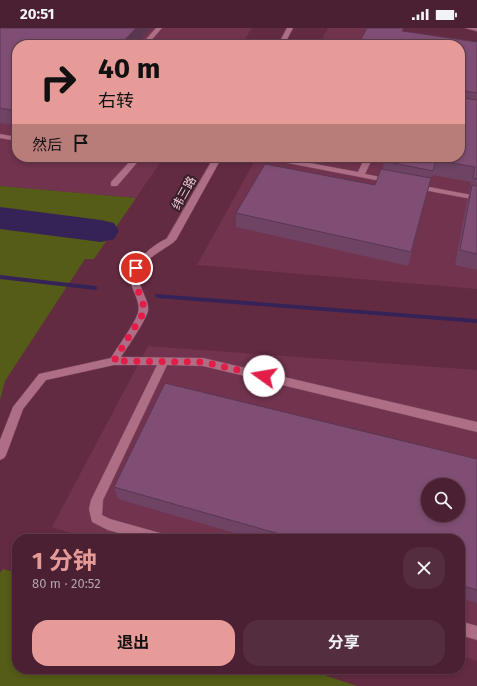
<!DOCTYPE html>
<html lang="zh">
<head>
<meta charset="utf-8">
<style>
  :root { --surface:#4a2032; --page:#542d3e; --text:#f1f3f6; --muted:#b2a3ac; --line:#613e4d; --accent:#e69b98 }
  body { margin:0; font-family:"Fira Sans","Noto Sans SC",sans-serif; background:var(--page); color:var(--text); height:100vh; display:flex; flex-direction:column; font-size:15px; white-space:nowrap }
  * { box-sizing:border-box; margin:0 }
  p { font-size:13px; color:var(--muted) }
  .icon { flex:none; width:22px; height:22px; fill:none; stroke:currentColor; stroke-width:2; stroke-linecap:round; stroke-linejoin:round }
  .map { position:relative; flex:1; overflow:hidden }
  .side { position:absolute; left:12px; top:506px; width:453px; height:140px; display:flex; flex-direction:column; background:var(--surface); border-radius:16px; box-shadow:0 2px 6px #0003,0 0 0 1px var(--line) }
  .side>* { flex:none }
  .top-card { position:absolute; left:12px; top:12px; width:453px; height:122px; border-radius:16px; box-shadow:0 2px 6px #0003,0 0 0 1px var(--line); background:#e69b98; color:#111; overflow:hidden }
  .controls { position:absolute; left:421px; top:450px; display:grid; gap:8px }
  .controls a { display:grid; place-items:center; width:44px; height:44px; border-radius:50%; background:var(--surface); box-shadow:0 2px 6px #0003,0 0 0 1px var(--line); font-size:20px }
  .pin { position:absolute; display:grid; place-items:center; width:34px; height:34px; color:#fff; margin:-17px; border:2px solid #fff; border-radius:50%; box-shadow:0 1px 4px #0007 }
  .me { position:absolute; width:44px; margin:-22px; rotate:283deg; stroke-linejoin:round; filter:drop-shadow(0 0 3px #0008) }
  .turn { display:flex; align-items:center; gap:14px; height:84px; padding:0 20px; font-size:18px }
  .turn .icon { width:52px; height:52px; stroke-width:2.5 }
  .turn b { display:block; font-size:28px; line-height:34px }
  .then { display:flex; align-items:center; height:38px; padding:0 20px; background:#0003; gap:8px; font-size:15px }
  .round { display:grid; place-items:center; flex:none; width:42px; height:42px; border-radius:16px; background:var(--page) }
  .head { display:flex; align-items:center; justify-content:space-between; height:68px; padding:0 20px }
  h1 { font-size:24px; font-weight:700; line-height:30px; color:var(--accent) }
  .button { display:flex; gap:8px; margin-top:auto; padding:8px 20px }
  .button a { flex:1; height:46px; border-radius:16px; background:var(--accent); color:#111; font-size:16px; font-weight:700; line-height:46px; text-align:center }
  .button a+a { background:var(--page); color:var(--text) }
  .status { display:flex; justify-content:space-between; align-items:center; height:28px; padding:0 20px; background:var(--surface); direction:ltr }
  .status svg { height:11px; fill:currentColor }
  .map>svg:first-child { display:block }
  .built { fill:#72334e; fill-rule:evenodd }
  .green { fill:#545c18 }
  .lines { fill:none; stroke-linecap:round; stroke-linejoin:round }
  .stream { fill:#352357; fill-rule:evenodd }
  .river { fill:#352357; fill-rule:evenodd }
  .service-casing { stroke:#7b4b60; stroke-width:1 }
  .minor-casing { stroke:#7b4b60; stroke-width:1 }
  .service { fill:#ae6e86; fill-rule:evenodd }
  .minor { fill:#ae6e86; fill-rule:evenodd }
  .wall { fill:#6e4364 }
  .shaded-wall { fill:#5a3751 }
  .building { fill:#804e74; stroke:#5a3751; fill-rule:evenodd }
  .route { stroke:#e11d48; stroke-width:7; stroke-dasharray:0 12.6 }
  .labels { text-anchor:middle; stroke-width:4; stroke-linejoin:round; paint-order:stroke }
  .far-street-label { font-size:12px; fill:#edc9d5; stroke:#381e28 }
</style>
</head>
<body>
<div class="status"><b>20:51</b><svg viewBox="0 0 49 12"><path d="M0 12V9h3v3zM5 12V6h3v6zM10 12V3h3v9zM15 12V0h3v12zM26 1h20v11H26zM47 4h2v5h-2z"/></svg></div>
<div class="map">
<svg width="477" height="658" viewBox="0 0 477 658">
  <rect width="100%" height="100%" fill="#632b42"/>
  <path class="built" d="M0 0H252L241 17H17V129H164L136 170 0 158Z
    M328 0H381L477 14V261L197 237 257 129H460V17H319Z
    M148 318 477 342V633L460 627V511H90L52 499ZM428 457H458V487H428Z"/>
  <path class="green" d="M0 158 136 170 94 231H85L5 353 0 372Z
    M3 541 17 545V641H306L357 658H0V545Z"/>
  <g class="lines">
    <path class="stream" d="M0 247 95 258 98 260 95 262 0 251Z
      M156 266 477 291V295L158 270 155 268Z"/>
    <path class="river" d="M0 179 101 192 114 195 119 203 114 211 101 214 0 201Z"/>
    <g class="service-casing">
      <path id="service" d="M156 0H162L147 17H141Z
        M0 106 17 109V113L0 110Z
        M134 129H142L117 158H111V154Z
        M263 129H278L358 144 365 129H373L365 146 391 151 395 153 391 155 267 131Z
        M413 156 477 168V172L413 160Z
        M171 209 174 210V214C156 227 131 236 142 262 145 269 149 276 148 283 146 292 127 320 121 329L203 330 477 394V404L203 338 167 337 103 472 102 487 110 491 160 505 164 507 166 511H140L108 502 92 494 89 481 91 472 157 337H114L46 352 23 381 6 427 4 430 0 432V412L13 379 39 346 111 330C118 318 134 297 138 285 141 275 133 264 131 255 127 237 155 214 171 209Z
        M460 593 477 598V612L460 607Z"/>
    </g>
    <g class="minor-casing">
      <path id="minor" d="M287 0H293L284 17H278Z
        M465 0H477V3Z
        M214 129H222L176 212 171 215 168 214 166 212Z"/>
    </g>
    <use href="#service" class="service"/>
    <use href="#minor" class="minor"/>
  </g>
  <path class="wall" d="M0 0H151L136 17H17V98L0 95Z
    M403 4 477 14V242L455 237 467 172 470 165H469L471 154 432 147 408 238 236 199V185L375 157 383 141 384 133 460 129Z
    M477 431V575L460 570V511H255L118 471 114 459Z"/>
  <path class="shaded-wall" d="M136 0H151L136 17H120Z"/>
  <path class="building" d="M0 0H136L120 17H17V83L0 80Z
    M367 0H404L402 3 477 14V65L464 63 462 64 464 70 477 72V151L473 150 475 139 436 132 433 143 384 133 386 129H460V17H358Z
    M265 136 375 157 381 141 431 150 411 224 236 185Z
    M472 157 477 158V226L460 222Z
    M165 355 477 431V562L460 557V511H297L114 459ZM428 457H458V487H428Z"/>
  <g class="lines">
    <path class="route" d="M136 240C130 257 144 267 144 284L114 333 203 334 264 348"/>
  </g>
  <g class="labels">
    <g class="far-street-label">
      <text transform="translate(184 165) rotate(-61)" y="4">纬三路</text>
    </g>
  </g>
</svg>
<div class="controls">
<a><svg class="icon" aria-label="search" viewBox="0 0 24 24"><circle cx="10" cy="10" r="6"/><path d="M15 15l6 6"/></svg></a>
</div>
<div class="pin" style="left:136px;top:240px;background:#d93025"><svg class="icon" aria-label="arrive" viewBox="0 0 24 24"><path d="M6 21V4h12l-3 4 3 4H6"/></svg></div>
<svg class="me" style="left:264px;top:348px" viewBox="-20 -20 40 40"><circle r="19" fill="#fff"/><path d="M0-13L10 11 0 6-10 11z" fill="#e11d48"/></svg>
<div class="top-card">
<div class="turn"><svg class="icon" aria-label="right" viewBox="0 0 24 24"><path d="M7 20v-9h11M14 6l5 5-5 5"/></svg><div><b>40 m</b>右转</div></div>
<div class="then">然后<svg class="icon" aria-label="arrive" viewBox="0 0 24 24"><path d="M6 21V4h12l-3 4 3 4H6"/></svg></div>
</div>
<section class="side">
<div class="head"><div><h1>1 分钟</h1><p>80 m · 20:52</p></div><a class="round"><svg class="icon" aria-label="close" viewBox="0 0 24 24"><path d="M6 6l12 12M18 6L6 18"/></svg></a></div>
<div class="button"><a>退出</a><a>分享</a></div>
</section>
</div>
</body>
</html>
